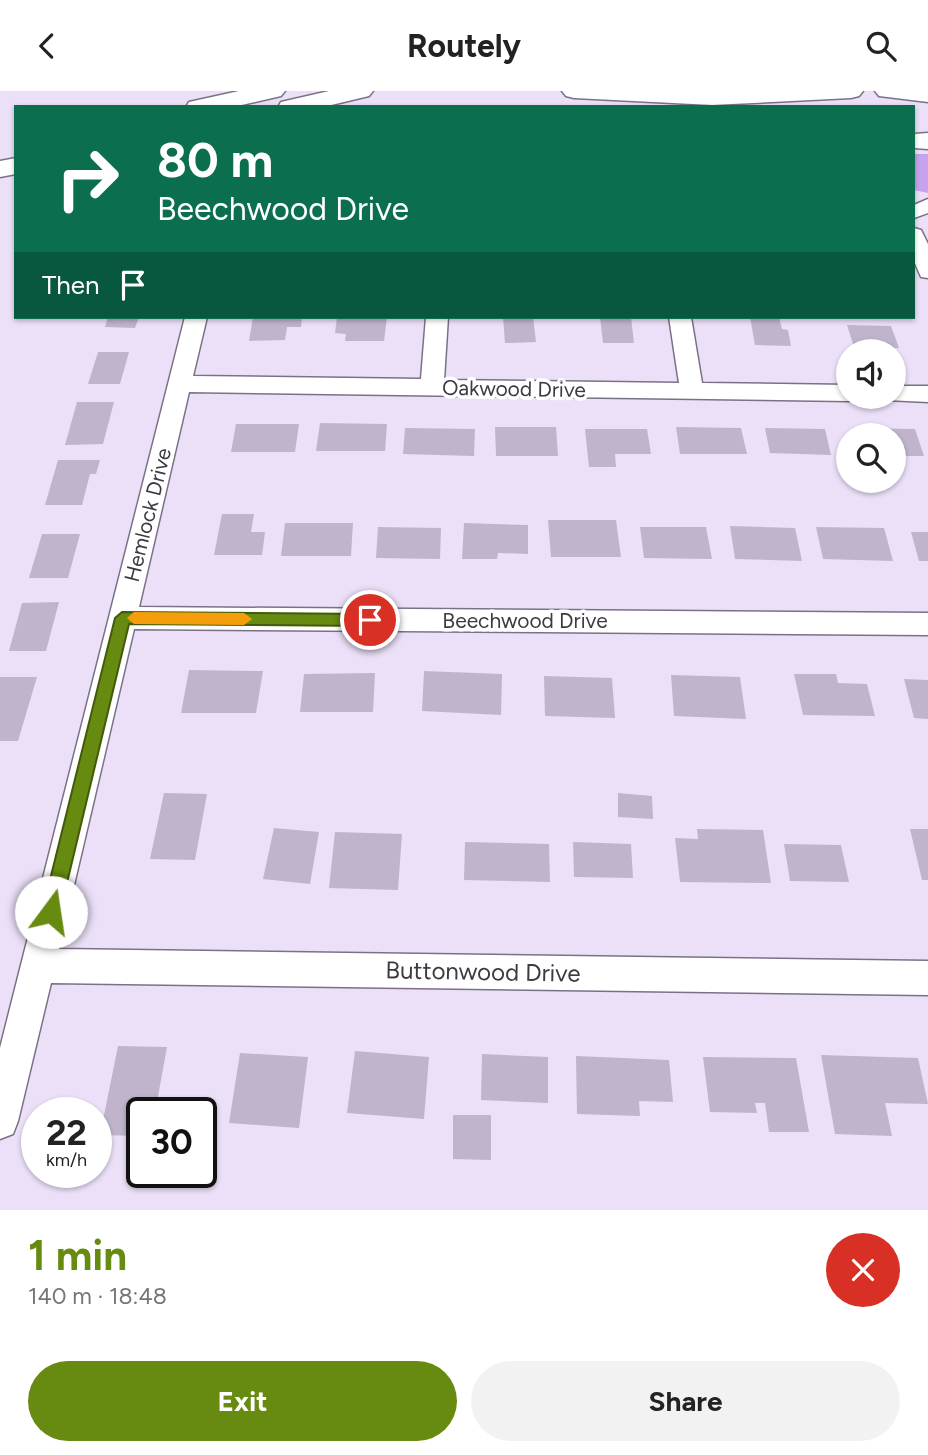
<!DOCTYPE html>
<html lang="en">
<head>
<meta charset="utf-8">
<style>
  :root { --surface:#fff; --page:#f2f2f2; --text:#222; --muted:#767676; --accent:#678b11 }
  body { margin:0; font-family:Figtree,sans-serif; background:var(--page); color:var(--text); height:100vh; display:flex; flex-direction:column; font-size:26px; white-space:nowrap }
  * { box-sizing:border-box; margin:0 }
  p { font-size:23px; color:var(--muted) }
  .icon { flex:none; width:38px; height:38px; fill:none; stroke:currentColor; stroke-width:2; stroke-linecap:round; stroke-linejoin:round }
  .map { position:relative; height:1119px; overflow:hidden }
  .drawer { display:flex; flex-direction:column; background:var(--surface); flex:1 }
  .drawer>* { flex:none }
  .guide { position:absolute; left:14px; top:14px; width:901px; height:214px; border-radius:0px; box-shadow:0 2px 5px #0004; background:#0b6e4f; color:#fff; overflow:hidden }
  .tools { position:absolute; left:836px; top:248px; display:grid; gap:14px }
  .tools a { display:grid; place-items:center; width:70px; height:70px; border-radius:50%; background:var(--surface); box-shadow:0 2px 5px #0004; font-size:35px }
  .speed { position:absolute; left:21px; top:1006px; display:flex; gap:14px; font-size:35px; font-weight:700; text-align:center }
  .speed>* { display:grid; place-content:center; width:91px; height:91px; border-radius:50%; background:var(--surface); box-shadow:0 2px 5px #0004; line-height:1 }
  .speed small { font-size:18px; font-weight:400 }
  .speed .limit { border:4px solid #111; border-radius:10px; background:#fff; color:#111 }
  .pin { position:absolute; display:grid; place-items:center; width:60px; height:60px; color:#fff; margin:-30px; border:4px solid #fff; border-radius:50%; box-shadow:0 2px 7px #0007 }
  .me { position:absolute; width:77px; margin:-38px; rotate:14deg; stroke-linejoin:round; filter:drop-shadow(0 0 5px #0008) }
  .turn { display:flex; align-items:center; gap:24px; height:147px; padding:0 28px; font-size:32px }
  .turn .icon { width:91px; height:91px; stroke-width:2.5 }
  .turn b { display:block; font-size:49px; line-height:60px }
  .then { display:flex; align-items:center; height:66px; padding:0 28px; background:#0003; gap:14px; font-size:26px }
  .round { display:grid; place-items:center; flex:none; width:74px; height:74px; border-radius:37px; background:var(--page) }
  .summary { display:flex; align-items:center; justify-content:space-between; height:119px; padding:0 28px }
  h1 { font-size:42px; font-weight:700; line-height:52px; color:var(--accent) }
  .cta { display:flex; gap:14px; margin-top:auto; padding:14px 28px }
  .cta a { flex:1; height:80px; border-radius:42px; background:var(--accent); color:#fff; font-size:28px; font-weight:700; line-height:80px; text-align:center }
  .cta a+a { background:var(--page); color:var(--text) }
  header { display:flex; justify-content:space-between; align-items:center; height:91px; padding:0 28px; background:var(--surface); font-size:32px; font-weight:700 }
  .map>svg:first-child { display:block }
  .green { fill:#c6a3ec }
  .building { fill:#bfb4cb }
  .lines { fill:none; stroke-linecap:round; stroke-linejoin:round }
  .street-casing { stroke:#7b7187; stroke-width:3 }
  .highway-casing { stroke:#7b7187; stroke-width:3 }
  .street { fill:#fff; fill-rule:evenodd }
  .highway { fill:#fff; fill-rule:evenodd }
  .route { fill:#678b11; stroke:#435a0b; stroke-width:2 }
  .slow { fill:#f59e0b }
  .labels { text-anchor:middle; stroke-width:7; stroke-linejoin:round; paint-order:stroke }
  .street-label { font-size:21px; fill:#3e3a44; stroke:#fff }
  .near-street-label { font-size:24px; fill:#3e3a44; stroke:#fff }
</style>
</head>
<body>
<header><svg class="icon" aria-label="back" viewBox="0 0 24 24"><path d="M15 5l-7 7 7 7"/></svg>Routely<svg class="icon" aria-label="search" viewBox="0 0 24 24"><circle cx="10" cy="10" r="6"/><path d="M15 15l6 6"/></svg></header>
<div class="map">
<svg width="928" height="1119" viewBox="0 0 928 1119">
  <rect width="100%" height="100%" fill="#ebe0f8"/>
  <path class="green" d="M914 63H928V102L914 99Z"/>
  <path class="building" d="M108 226H139L135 237 105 236Z
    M253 226H302L301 236H287L285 249 249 250Z
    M337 226H387L384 250H345L346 243 335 242Z
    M503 226H533L536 251 505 252Z
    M600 226H631L634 252H603Z
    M750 226H779L782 238 788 239 791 255 755 254Z
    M847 234 891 235 899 257 854 256Z
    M98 261H129L120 293H88Z
    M77 311H114L103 353 65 354Z
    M320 332 387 333 385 360H316Z
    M236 333H299L295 361H231Z
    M495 336H556L558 365H496Z
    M676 336 741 337 747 363H680Z
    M405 337 475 338 474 365 403 363Z
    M765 337 825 338 831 364 770 362Z
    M858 337 915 338 924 365H894V345H861Z
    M585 338H647L651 363H615L616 376H589Z
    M58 369H100L96 383H90L82 414H45Z
    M222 423H254L251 441H265L262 464H214Z
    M548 429H616L621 466H551Z
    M285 432H353L351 465H281Z
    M464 432 528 434V463L498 462 497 468H462Z
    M730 435 795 437 802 470 735 468Z
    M378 436 441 437 440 468 376 467Z
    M640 436H706L712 468 644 467Z
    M816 436 884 437 893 470 823 468Z
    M911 441H928V470H919Z
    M42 443H80L68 487H29Z
    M59 511 46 560H9L22 512Z
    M189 579 263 580 256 622H181Z
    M424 580 502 583 501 624 422 620Z
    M375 582 373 621H300L304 583Z
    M794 583H836L838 592 867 593 875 625 803 624Z
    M671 584 740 586 746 628 674 625Z
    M544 585 612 587 615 627 545 625Z
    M0 586H37L18 650H0Z
    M904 588 928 589V628L914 627Z
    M164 702 207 703 195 769 150 768Z
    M618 702 652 705 653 728 618 726Z
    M274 737 319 741 310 793 263 788Z
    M697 738 763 739 771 792 680 791 675 747 698 748Z
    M910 738H928V789H922Z
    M335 741 402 743 398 799 329 797Z
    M465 751 549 753 550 791 464 789Z
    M573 751 631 753 633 787 574 786Z
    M784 753 841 754 849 791 790 790Z
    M118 955 167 956 155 1022H142V1045L100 1044Z
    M355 960 429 966 424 1028 347 1022Z
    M240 962 308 966 299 1037 229 1032Z
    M482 963 548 966V1012L481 1009Z
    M821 964 918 967 928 1013 885 1012 892 1045 835 1043Z
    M576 965 669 969 673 1011 639 1010 640 1025 577 1023Z
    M703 966 796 967 809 1041H769L765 1012H755L757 1022 710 1021Z
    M453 1024H491V1069L453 1068Z"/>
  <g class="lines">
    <g class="street-casing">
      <path id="street" d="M928 108V122L914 127V114Z
        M914 137 921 139 928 153V187L921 186 914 170Z
        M185 226H207L193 285 421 288 426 226H448L444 289 679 292 669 226H691L702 292 849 294V306H858L849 310 189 301 139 516 928 522V544L134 538 59 858 928 870V904L51 892 18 1030 13 1043 0 1048V957Z
        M894 295H928V311L886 309 884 306H894Z"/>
    </g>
    <g class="highway-casing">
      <path id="highway" d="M239 0H285L281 5 233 16H186L189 11Z
        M329 0H373L369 5 323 16H278L281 11Z
        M562 0H863L859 5 851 7 712 14 574 7 566 5Z
        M875 0H928V11L879 5Z
        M928 42V58L914 57V43Z
        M16 67V83L0 86V70Z"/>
    </g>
    <use href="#street" class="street"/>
    <use href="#highway" class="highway"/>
  </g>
  <path class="route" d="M122 521 370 523 378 529 370 535 129 533 60 821 58 828 51 830 44 828 42 821 115 527Z"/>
  <path class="slow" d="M134 521 244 522 252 528 244 534 134 533 127 527Z"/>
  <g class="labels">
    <g class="street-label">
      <text transform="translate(514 298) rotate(1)" y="7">Oakwood Drive</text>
      <text transform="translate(148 424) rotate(-76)" y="7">Hemlock Drive</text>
      <text x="525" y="537">Beechwood Drive</text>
    </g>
    <g class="near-street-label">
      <text transform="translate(483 881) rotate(1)" y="8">Buttonwood Drive</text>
    </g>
  </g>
</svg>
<div class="tools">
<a><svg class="icon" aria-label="sound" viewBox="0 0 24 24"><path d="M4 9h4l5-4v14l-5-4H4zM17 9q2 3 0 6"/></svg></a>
<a><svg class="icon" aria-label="search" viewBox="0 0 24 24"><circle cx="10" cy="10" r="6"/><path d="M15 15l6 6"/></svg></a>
</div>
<div class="speed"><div>22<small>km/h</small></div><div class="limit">30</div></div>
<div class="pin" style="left:370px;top:529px;background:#d93025"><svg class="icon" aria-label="arrive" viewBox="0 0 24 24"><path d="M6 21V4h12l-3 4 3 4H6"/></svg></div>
<svg class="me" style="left:51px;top:821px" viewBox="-20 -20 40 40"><circle r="19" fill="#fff"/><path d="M0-13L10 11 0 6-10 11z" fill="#678b11"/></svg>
<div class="guide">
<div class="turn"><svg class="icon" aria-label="right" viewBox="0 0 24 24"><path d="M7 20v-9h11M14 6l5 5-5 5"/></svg><div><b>80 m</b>Beechwood Drive</div></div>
<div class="then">Then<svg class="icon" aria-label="arrive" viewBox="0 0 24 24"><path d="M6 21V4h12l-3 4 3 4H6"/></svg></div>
</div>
</div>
<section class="drawer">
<div class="summary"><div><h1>1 min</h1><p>140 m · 18:48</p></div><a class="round" style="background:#d93025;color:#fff"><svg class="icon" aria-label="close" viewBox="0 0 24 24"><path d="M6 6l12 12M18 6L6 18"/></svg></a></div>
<div class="cta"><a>Exit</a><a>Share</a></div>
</section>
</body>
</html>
